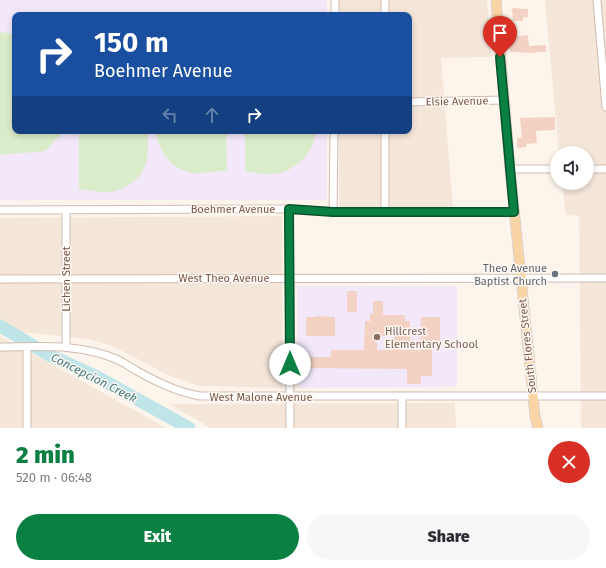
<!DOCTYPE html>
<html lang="en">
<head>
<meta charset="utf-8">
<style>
  :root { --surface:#fff; --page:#f7f7f7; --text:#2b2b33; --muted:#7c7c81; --accent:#0b8043 }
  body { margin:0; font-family:"Fira Sans",sans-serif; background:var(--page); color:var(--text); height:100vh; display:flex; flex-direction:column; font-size:15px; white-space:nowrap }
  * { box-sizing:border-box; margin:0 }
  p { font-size:13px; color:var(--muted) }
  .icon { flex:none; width:22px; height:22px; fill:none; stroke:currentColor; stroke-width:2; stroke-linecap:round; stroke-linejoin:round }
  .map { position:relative; height:428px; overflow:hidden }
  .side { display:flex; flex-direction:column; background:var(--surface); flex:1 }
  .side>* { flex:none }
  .banner { position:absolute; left:12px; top:12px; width:400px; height:122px; border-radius:8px; box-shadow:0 2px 6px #0003; background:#1a4fa0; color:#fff; overflow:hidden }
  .fabs { position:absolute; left:550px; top:146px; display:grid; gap:8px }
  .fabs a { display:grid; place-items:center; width:44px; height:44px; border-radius:50%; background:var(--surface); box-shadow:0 2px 6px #0003; font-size:20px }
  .pin { position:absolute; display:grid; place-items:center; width:34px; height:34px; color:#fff; margin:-41px -17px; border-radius:50% 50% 50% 0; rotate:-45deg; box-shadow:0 0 4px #0007 }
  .pin .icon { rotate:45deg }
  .me { position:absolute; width:44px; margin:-22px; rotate:0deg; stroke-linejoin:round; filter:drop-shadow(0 0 3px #0008) }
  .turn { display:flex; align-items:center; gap:14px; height:84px; padding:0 16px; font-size:18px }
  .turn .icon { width:52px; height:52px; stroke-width:2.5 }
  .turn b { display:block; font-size:28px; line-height:34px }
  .lanes { display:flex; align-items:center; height:38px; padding:0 16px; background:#0003; justify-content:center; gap:20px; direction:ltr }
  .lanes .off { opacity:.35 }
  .round { display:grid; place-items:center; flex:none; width:42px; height:42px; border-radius:21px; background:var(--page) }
  .headline { display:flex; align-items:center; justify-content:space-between; height:68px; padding:0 16px }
  h1 { font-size:24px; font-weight:800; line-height:30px; color:var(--accent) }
  .action { display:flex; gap:8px; margin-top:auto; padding:8px 16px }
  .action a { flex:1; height:46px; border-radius:24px; background:var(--accent); color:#fff; font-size:16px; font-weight:800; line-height:46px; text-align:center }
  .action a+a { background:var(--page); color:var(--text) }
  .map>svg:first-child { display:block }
  .residential { fill:#f5e6da }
  .education { fill:#f2e8fa }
  .green { fill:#daecc9 }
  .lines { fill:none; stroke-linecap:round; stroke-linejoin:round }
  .river { stroke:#bfe5e8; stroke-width:13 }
  .building { fill:#f3d2c3; fill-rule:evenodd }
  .minor-casing { stroke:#d1bbb0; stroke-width:9 }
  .major-casing { stroke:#dad1cd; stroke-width:11 }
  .minor { stroke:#fff; stroke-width:7 }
  .major { stroke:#fbd4a5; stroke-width:9 }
  .route-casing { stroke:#07532c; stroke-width:10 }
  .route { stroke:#0b8043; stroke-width:7 }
  .worship-dot { fill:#6b7280; stroke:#fff9f3; stroke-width:1.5 }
  .education-dot { fill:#8d6e63; stroke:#fff9f3; stroke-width:1.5 }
  .labels { text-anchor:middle; stroke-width:3; stroke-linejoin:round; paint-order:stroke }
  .street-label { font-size:11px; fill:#7a594d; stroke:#fff9f3 }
  .worship-label { font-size:11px; fill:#5b616d; stroke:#fff9f3; text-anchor:end }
  .education-label { font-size:11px; fill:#785e54; stroke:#fff9f3; text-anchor:start }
  .water-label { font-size:12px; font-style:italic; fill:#40797e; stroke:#fff9f3 }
</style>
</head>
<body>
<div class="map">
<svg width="606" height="428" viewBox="0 0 606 428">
  <rect width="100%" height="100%" fill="#fdf5ec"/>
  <path class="residential" d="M339 0H487L492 57 441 58 453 208H339V131H409V15H339Z
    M545 0H606V428H581L579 216 566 215 562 183H587V153H559Z
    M282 216 283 388 199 386 168 375 110 345 86 339 20 332 0 320V218Z
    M0 336 37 356 166 428H0Z
    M455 403 456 428H211L169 404Z"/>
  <path class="education" d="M0 0H327V15H15V131H327V199L325 200H0Z
    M297 286H457V387L298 388Z"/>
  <path class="green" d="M0 32 15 34V131H64L45 151 0 155Z
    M79 131H147C149 153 149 173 128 185 121 189 115 192 107 192 98 192 88 190 79 189Z
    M156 131H226L227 171C216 171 203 174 192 173 171 169 158 151 156 131Z
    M245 131H315C316 151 297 169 279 173 269 176 256 173 245 171Z"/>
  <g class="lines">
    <path class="river" d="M0 326 49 355 97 377 189 428"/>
  </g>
  <path class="building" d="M512 8 528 9V17H523V21H513Z
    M528 35 529 46 546 45V52H536V53L510 52 509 37Z
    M555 117V130L536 131 537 143 526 144V147L517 148V138H522L520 118Z
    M347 291H357V312H347Z
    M373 301H383V315H405V321H410V350H420L421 317H440V344H432V376H421V384H407V369L307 368V357H331V350H364L365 321H370V314H373ZM377 336H394V350H377Z
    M316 316 335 317V336H306V317H316Z"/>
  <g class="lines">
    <g class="minor-casing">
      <path id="minor" d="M385 0V15
        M597 0 606 107
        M335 15V0
        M409 102 504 100
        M510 169H557
        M587 169H606
        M289 209 290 428
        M0 210 289 209 333 212H515
        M333 212 334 131
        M385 212V131
        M0 279 606 278
        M0 347C39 347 79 343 116 359 123 362 130 367 137 371 157 382 177 392 200 396H606
        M27 347V428
        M66 347V210
        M402 396V428"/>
    </g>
    <g class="major-casing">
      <path id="major" d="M496 0 510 169 535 416 538 428"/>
    </g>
    <use href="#minor" class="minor"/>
    <use href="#major" class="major"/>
  </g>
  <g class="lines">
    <g class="route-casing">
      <path id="route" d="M290 364 289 209 333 212H514L500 57"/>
    </g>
    <use href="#route" class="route"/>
  </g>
  <circle class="worship-dot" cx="555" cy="274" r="4"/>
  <circle class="education-dot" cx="377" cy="337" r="4"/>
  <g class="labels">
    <g class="street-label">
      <text transform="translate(457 101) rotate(-1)" y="4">Elsie Avenue</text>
      <text x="233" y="213">Boehmer Avenue</text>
      <text x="224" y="282">West Theo Avenue</text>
      <text transform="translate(66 279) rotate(-90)" y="4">Lichen Street</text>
      <text transform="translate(527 346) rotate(-96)" y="4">South Flores Street</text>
      <text x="261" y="401">West Malone Avenue</text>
    </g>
    <g class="worship-label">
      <text x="547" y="272">Theo Avenue<tspan x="547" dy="13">Baptist Church</tspan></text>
    </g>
    <g class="education-label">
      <text x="385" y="335">Hillcrest<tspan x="385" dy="13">Elementary School</tspan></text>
    </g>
    <g class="water-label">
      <text transform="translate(94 378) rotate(27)" y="4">Concepcion Creek</text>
    </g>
  </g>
</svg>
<div class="fabs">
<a><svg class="icon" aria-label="sound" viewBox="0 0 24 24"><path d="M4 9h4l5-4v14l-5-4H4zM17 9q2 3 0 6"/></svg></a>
</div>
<div class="pin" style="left:500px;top:57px;background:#d93025"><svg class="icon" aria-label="arrive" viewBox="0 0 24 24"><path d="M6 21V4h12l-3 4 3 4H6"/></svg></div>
<svg class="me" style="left:290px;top:364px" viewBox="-20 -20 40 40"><circle r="19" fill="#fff"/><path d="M0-13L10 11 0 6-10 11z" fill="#0b8043"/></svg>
<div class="banner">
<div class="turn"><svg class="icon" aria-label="right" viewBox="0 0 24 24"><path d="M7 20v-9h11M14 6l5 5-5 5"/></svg><div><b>150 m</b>Boehmer Avenue</div></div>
<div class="lanes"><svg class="icon off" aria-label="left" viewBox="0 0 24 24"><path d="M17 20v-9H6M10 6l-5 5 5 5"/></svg><svg class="icon off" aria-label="ahead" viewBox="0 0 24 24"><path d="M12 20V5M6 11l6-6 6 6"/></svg><svg class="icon" aria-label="right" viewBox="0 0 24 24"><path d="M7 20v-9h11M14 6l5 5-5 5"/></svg></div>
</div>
</div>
<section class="side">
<div class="headline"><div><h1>2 min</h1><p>520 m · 06:48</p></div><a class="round" style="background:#d93025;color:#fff"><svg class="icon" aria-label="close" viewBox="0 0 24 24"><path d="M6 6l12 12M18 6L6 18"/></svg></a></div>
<div class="action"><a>Exit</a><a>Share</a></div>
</section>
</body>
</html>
